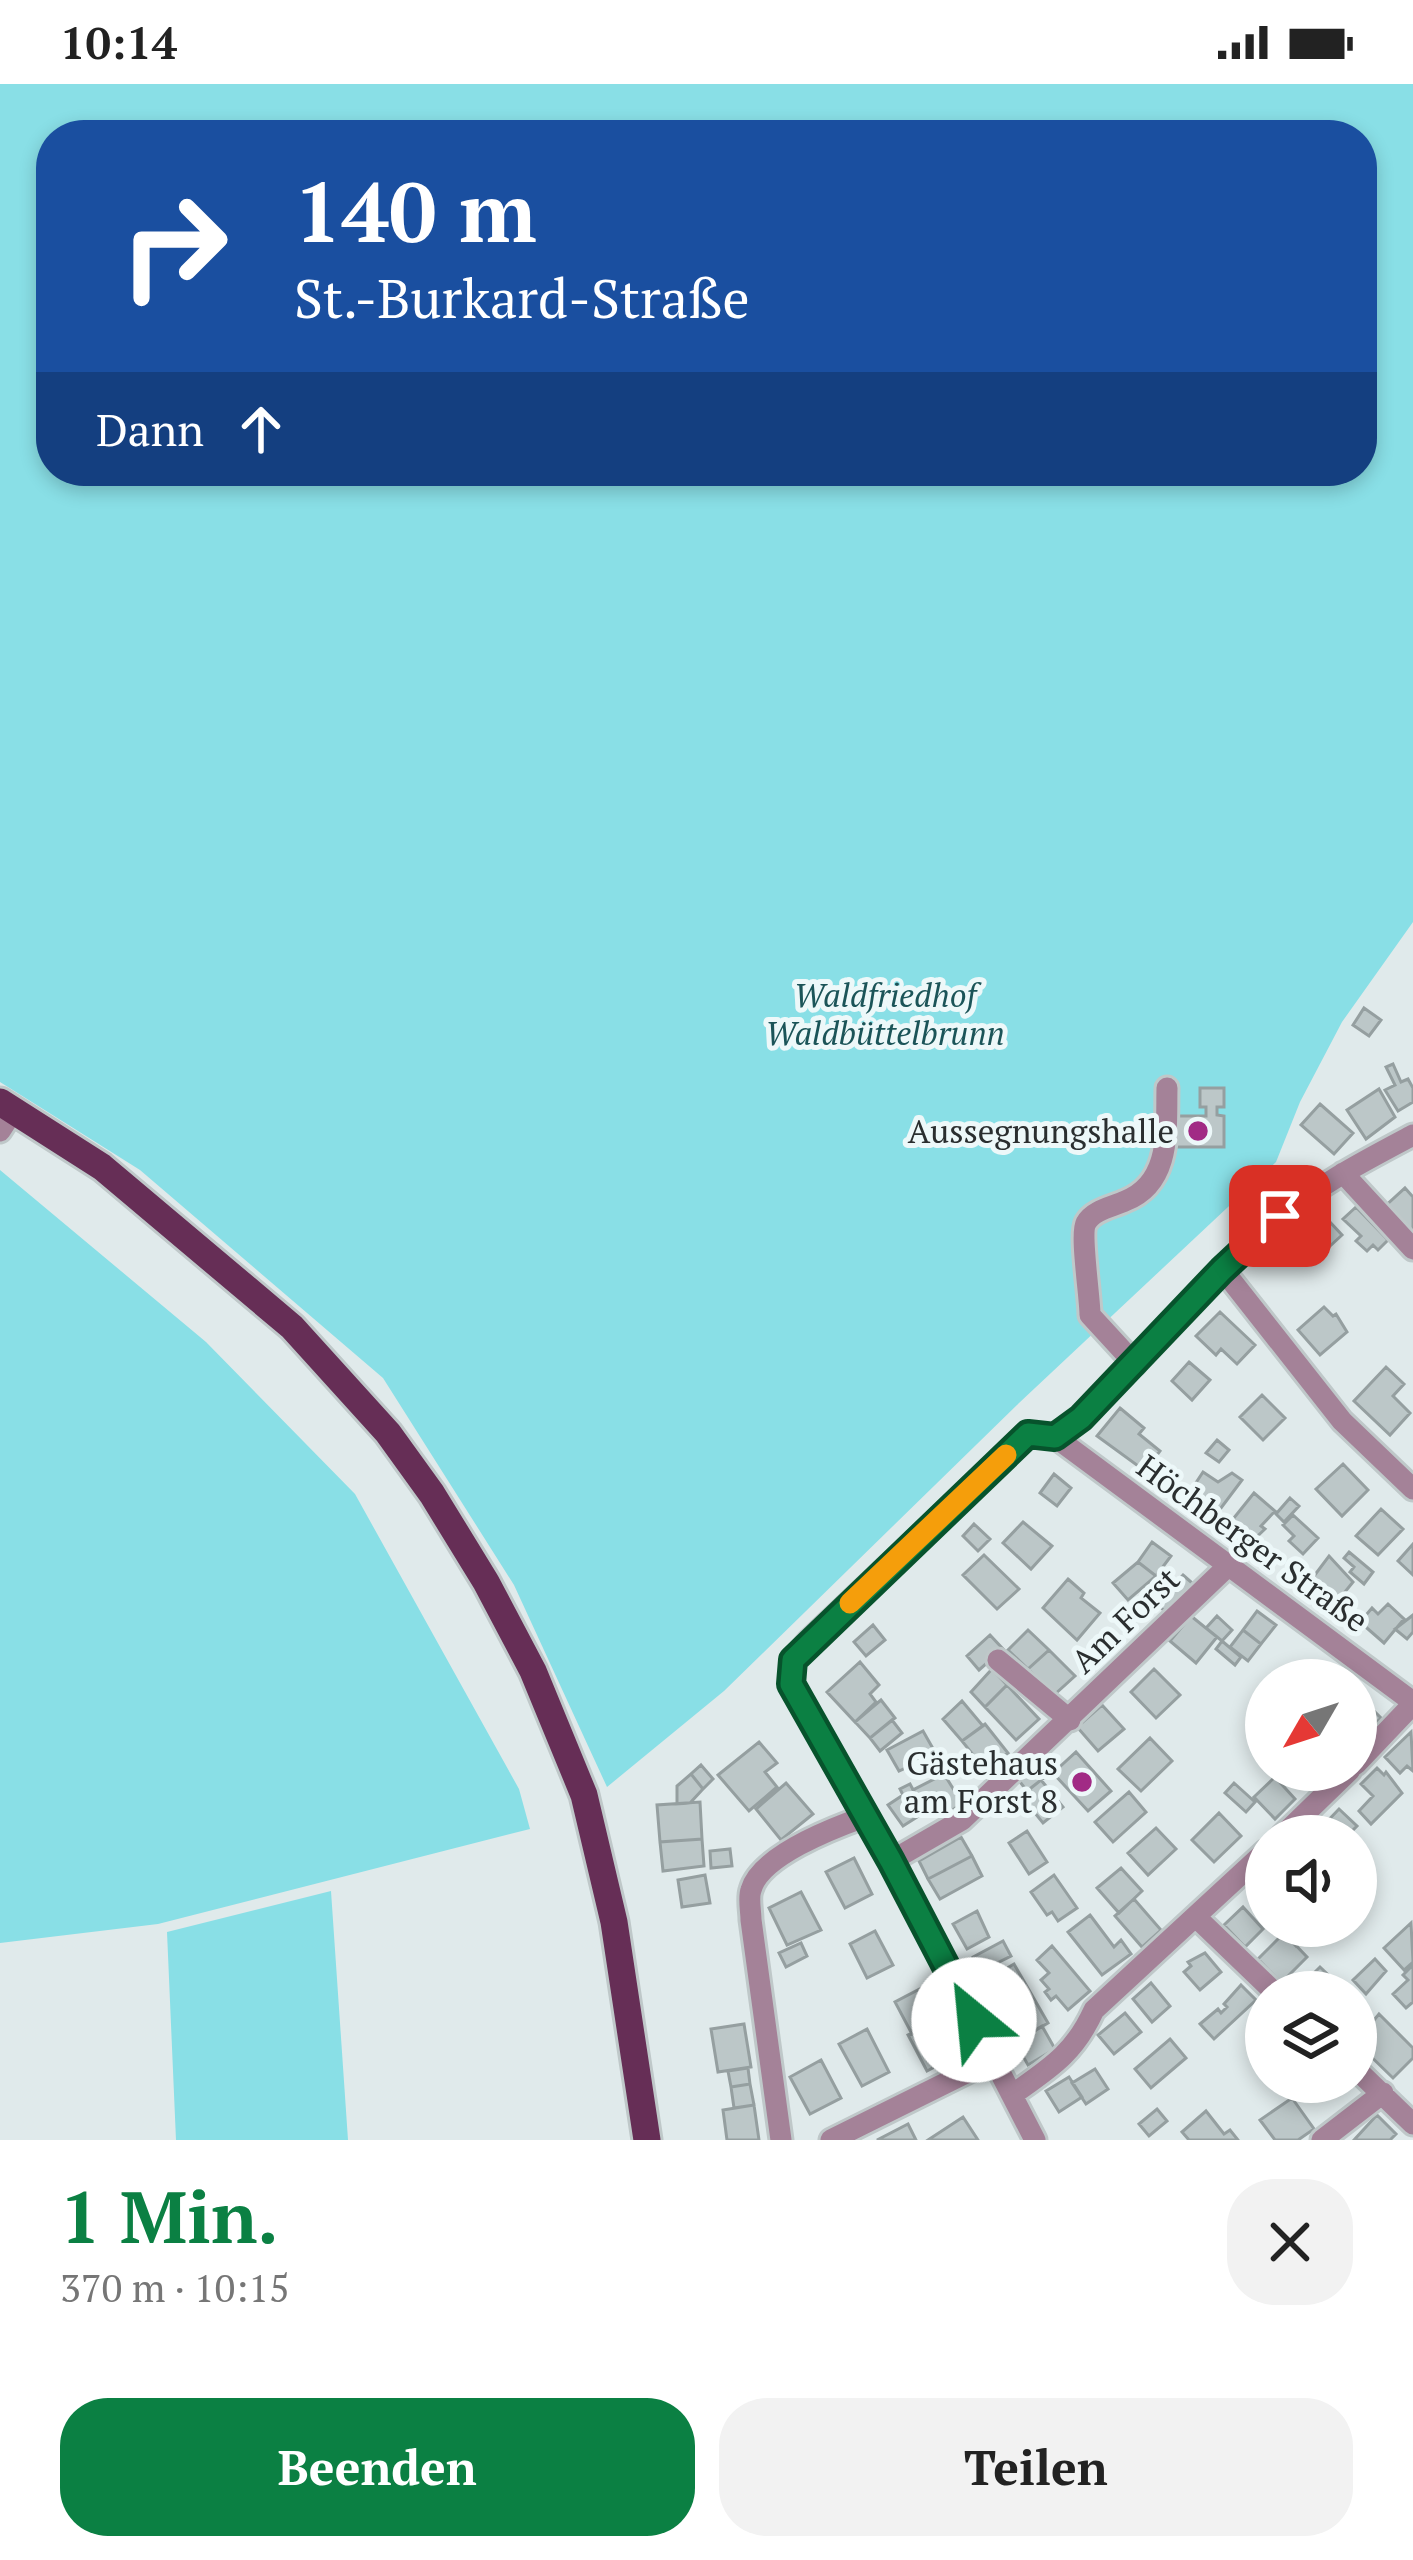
<!DOCTYPE html>
<html lang="de">
<head>
<meta charset="utf-8">
<style>
  :root { --surface:#fff; --page:#f2f2f2; --text:#222; --muted:#767676; --accent:#0b8043 }
  body { margin:0; font-family:"PT Serif",serif; background:var(--page); color:var(--text); height:100vh; display:flex; flex-direction:column; font-size:45px; white-space:nowrap }
  * { box-sizing:border-box; margin:0 }
  p { font-size:39px; color:var(--muted) }
  .icon { flex:none; width:66px; height:66px; fill:none; stroke:currentColor; stroke-width:2; stroke-linecap:round; stroke-linejoin:round }
  .map { position:relative; height:2056px; overflow:hidden }
  .sheet { display:flex; flex-direction:column; background:var(--surface); flex:1 }
  .sheet>* { flex:none }
  .top-card { position:absolute; left:36px; top:36px; width:1341px; height:366px; border-radius:48px; box-shadow:0 6px 18px #0003; background:#1a4fa0; color:#fff; overflow:hidden }
  .needle { width:78px; rotate:231deg }
  .tools { position:absolute; left:1245px; top:1575px; display:grid; gap:24px }
  .tools a { display:grid; place-items:center; width:132px; height:132px; border-radius:50%; background:var(--surface); box-shadow:0 6px 18px #0003; font-size:60px }
  .pin { position:absolute; display:grid; place-items:center; width:102px; height:102px; color:#fff; margin:-51px; border-radius:24px; box-shadow:0 6px 18px #0006 }
  .me { position:absolute; width:132px; margin:-66px; rotate:332deg; stroke-linejoin:round; filter:drop-shadow(0 0 9px #0008) }
  .turn { display:flex; align-items:center; gap:42px; height:252px; padding:0 60px; font-size:54px }
  .turn .icon { width:156px; height:156px; stroke-width:2.5 }
  .turn b { display:block; font-size:84px; line-height:102px }
  .then { display:flex; align-items:center; height:114px; padding:0 60px; background:#0003; gap:24px; font-size:45px }
  .round { display:grid; place-items:center; flex:none; width:126px; height:126px; border-radius:48px; background:var(--page) }
  .head { display:flex; align-items:center; justify-content:space-between; height:204px; padding:0 60px }
  h1 { font-size:72px; font-weight:700; line-height:90px; color:var(--accent) }
  .cta { display:flex; gap:24px; margin-top:auto; padding:24px 60px }
  .cta a { flex:1; height:138px; border-radius:48px; background:var(--accent); color:#fff; font-size:48px; font-weight:700; line-height:138px; text-align:center }
  .cta a+a { background:var(--page); color:var(--text) }
  .status { display:flex; justify-content:space-between; align-items:center; height:84px; padding:0 60px; background:var(--surface); direction:ltr }
  .status svg { height:33px; fill:currentColor }
  .map>svg:first-child { display:block }
  .green { fill:#89dfe6; fill-rule:evenodd }
  .building { fill:#bcc7c8; stroke:#959fa0; stroke-width:3 }
  .lines { fill:none; stroke-linecap:round; stroke-linejoin:round }
  .minor-casing { stroke:#bfc8c9; stroke-width:27 }
  .major-casing { stroke:#bfc8c9; stroke-width:33 }
  .minor { stroke:#a48298; stroke-width:21 }
  .major { stroke:#662e56; stroke-width:27 }
  .route-casing { stroke:#07532c; stroke-width:30 }
  .route { stroke:#0b8043; stroke-width:21 }
  .slow { stroke:#f59e0b; stroke-width:21 }
  .poi-dot { fill:#a12b85; stroke:#edf8f9; stroke-width:4.5 }
  .labels { text-anchor:middle; stroke-width:10; stroke-linejoin:round; paint-order:stroke }
  .park-label { font-size:33px; font-style:italic; fill:#1b5458; stroke:#edf8f9 }
  .poi-label { font-size:33px; fill:#2a2e2f; stroke:#edf8f9; text-anchor:end }
  .street-label { font-size:33px; fill:#2a2e2f; stroke:#edf8f9 }
</style>
</head>
<body>
<div class="status"><b>10:14</b><svg viewBox="0 0 49 12"><path d="M0 12V9h3v3zM5 12V6h3v6zM10 12V3h3v9zM15 12V0h3v12zM26 1h20v11H26zM47 4h2v5h-2z"/></svg></div>
<div class="map">
<svg width="1413" height="2056" viewBox="0 0 1413 2056">
  <rect width="100%" height="100%" fill="#e0eaeb"/>
  <path class="green" d="M0 0H1413V838L1342 938 1300 1018 1276 1078 1019 1319 724 1607 607 1703 514 1501 383 1294 140 1086 0 998ZM51 51H1362V387H51Z
    M0 1086 206 1258 355 1410 519 1705 530 1745 158 1840 0 1859Z
    M331 1807 348 2056H176L167 1848Z"/>
  <path class="building" d="M1364 924 1381 936 1369 952 1353 941Z
    M1393 980 1401 998 1408 995 1413 1004V1018L1398 1027 1385 1006 1395 1001 1386 983Z
    M1200 1004H1224V1023H1217V1031L1224 1032V1063H1172V1032H1206V1023H1200Z
    M1379 1005 1395 1033 1366 1055 1347 1026Z
    M1320 1020 1353 1049 1334 1070 1301 1041Z
    M1405 1104 1413 1113V1154L1382 1125Z
    M1356 1123 1388 1156 1378 1166 1373 1161 1367 1167 1356 1157 1361 1152 1343 1135Z
    M1329 1137 1342 1151 1329 1163 1316 1149Z
    M1324 1223 1333 1232 1336 1230 1347 1248 1320 1271 1298 1246Z
    M1220 1228 1255 1261 1237 1280 1221 1265 1216 1271 1196 1252Z
    M1189 1278 1210 1296 1192 1316 1172 1297Z
    M1386 1283 1404 1300 1393 1312 1410 1329 1390 1351 1354 1317Z
    M1262 1311 1285 1334 1263 1356 1240 1333Z
    M1120 1324 1144 1344 1139 1350 1160 1367 1145 1387 1097 1352Z
    M1217 1356 1229 1366 1219 1378 1206 1369Z
    M1343 1380 1368 1406 1342 1432 1316 1405Z
    M1203 1388 1218 1398 1232 1389 1242 1396 1218 1428 1215 1426 1210 1432 1186 1414Z
    M1054 1390 1071 1404 1057 1422 1040 1409Z
    M1254 1409 1275 1427 1261 1442 1265 1445 1246 1463 1225 1445Z
    M1290 1414 1299 1422 1284 1438 1276 1430Z
    M1381 1425 1403 1445 1378 1471 1356 1452Z
    M1293 1431 1318 1454 1303 1470 1289 1457 1294 1452 1283 1441Z
    M1023 1438 1052 1462 1031 1485 1003 1459Z
    M974 1440 990 1455 978 1467 963 1452Z
    M1152 1458 1171 1472 1156 1492 1138 1478Z
    M1413 1460V1491L1398 1477Z
    M1349 1468 1373 1488 1364 1500 1350 1488 1354 1483 1344 1474Z
    M984 1471 1019 1505 997 1525 963 1491Z
    M1329 1472 1353 1498 1336 1519 1323 1509 1316 1518 1302 1508Z
    M1138 1478 1156 1492 1128 1516 1113 1499Z
    M1183 1491 1198 1504 1171 1533 1157 1520Z
    M1068 1495 1084 1509 1081 1514 1100 1529 1077 1556 1043 1524Z
    M1388 1520 1404 1535 1384 1559 1360 1538 1372 1524 1378 1530Z
    M1257 1527 1276 1541 1261 1560 1243 1546Z
    M1413 1531V1548L1407 1555 1395 1545Z
    M1191 1532 1217 1553 1196 1579 1170 1557Z
    M1217 1532 1232 1546 1222 1557 1206 1544Z
    M873 1541 885 1556 866 1572 854 1558Z
    M1028 1546 1049 1566 1028 1585 1008 1566Z
    M1243 1546 1261 1560 1248 1577 1230 1563Z
    M990 1551 1003 1565 979 1586 967 1572Z
    M1222 1557 1241 1573 1235 1581 1216 1565Z
    M1049 1566 1075 1592 1054 1611 1028 1585Z
    M860 1578 879 1601 870 1610 876 1618 855 1638 827 1608Z
    M992 1585 1007 1601 985 1623 971 1608Z
    M1154 1585 1180 1611 1156 1634 1131 1608Z
    M1007 1601 1039 1635 1016 1656 985 1623Z
    M881 1616 895 1634 870 1654 855 1638Z
    M962 1617 983 1642 962 1657 943 1635Z
    M1364 1617 1381 1634 1356 1658V1625Z
    M1102 1621 1124 1645 1098 1667 1077 1643Z
    M892 1636 902 1649 880 1667 870 1654Z
    M985 1640 1008 1669 986 1687 962 1657Z
    M923 1647 940 1677 915 1690 910 1682 899 1687 887 1666Z
    M1411 1648 1413 1687 1407 1682 1400 1689 1385 1673Z
    M1150 1654 1172 1677 1141 1707 1118 1685Z
    M759 1658 777 1679 765 1688 777 1703 749 1727 718 1691Z
    M1076 1668 1111 1707 1088 1727 1053 1689Z
    M1034 1680 1045 1693 1027 1707 1017 1694Z
    M701 1681 713 1695 703 1705 691 1690Z
    M1377 1684 1384 1691 1386 1688 1402 1709 1371 1740 1359 1727 1373 1712 1361 1700Z
    M691 1690 703 1705 690 1719 677 1720V1702Z
    M944 1690 962 1719 945 1732 938 1721 925 1728 913 1706Z
    M1275 1693 1295 1715 1275 1735 1254 1713Z
    M1041 1696 1063 1723 1043 1739 1021 1712Z
    M786 1699 813 1730 781 1756 756 1725Z
    M1234 1699 1255 1718 1246 1728 1225 1709Z
    M910 1700 925 1728 903 1742 888 1721 903 1711 900 1705Z
    M1129 1708 1146 1728 1113 1758 1095 1738Z
    M700 1718 702 1755 660 1758 657 1721Z
    M1339 1725 1357 1742 1347 1752H1321L1317 1748Z
    M1219 1729 1241 1752 1214 1778 1192 1756Z
    M1156 1744 1176 1765 1148 1791 1128 1769Z
    M1027 1747 1047 1778 1029 1790 1009 1759Z
    M961 1753 972 1772 928 1795 919 1777Z
    M702 1755 704 1782 663 1787 660 1758Z
    M730 1765 732 1782 711 1784 710 1767Z
    M972 1772 982 1792 940 1815 928 1795Z
    M854 1774 872 1810 845 1824 826 1788Z
    M1121 1784 1142 1807 1119 1829 1097 1804Z
    M705 1791 710 1819 682 1823 678 1796Z
    M1054 1791 1077 1824 1058 1837 1052 1828 1047 1831 1031 1808Z
    M801 1808 821 1846 787 1861 769 1824Z
    M1134 1815 1161 1846 1142 1863 1115 1832Z
    M1243 1823 1263 1845 1245 1863 1224 1841Z
    M977 1827 989 1853 967 1865 953 1840Z
    M1090 1831 1114 1863 1121 1856 1131 1870 1102 1891 1068 1848Z
    M1411 1839 1413 1878 1404 1886 1384 1864Z
    M1285 1842H1296L1306 1852 1296 1862 1281 1846Z
    M875 1847 893 1881 867 1894 850 1860Z
    M1284 1849 1307 1873 1281 1899 1258 1875Z
    M1003 1857 1011 1872 981 1887 973 1873Z
    M801 1859 807 1872 786 1883 779 1869Z
    M1052 1862 1090 1907 1068 1926 1056 1912 1051 1916 1045 1908 1049 1905 1041 1896 1049 1889 1037 1876Z
    M1205 1869 1221 1888 1200 1906 1184 1888 1191 1882 1188 1878Z
    M1375 1875 1386 1887 1366 1910 1353 1896Z
    M1014 1880 1048 1939 1031 1949 997 1890Z
    M1413 1881V1918L1406 1924 1393 1910 1408 1896 1403 1891Z
    M1320 1883 1342 1904 1338 1908H1306L1300 1903Z
    M933 1898 947 1925 935 1931 938 1936 912 1950 895 1918Z
    M1151 1899 1170 1922 1152 1938 1133 1915Z
    M1241 1901 1256 1916 1214 1955 1200 1940 1218 1925 1221 1929 1227 1923 1224 1920Z
    M1125 1929 1141 1948 1114 1970 1098 1951Z
    M1379 1930 1413 1964V1974L1393 1994 1356 1958Z
    M1266 1933V1964L1251 1948Z
    M938 1936 957 1971 927 1987 908 1951Z
    M744 1940 751 1983 718 1988 711 1945Z
    M1042 1942 1055 1965 1028 1981 1015 1958Z
    M867 1945 889 1988 862 2002 839 1960Z
    M1170 1955 1186 1974 1151 2004 1135 1985Z
    M821 1976 841 2014 810 2030 790 1993Z
    M748 1984 750 2000 731 2003 728 1987Z
    M1095 1985 1108 2005 1086 2020 1072 1999Z
    M1069 1993 1082 2013 1059 2028 1046 2007Z
    M750 2000 754 2021 734 2024 731 2003Z
    M1292 2014 1314 2045 1298 2056H1275L1260 2036Z
    M754 2021 759 2056H727L723 2026Z
    M1157 2025 1167 2037 1149 2052 1139 2040Z
    M1206 2027 1224 2050 1230 2046 1238 2056H1189L1182 2048Z
    M1377 2031 1396 2050 1390 2056H1354Z
    M963 2033 978 2056H928Z
    M908 2040 916 2056H877Z"/>
  <g class="lines">
    <g class="minor-casing">
      <path id="minor" d="M0 1047 13 1027
        M1343 1089 1413 1165
        M1223 1186 1342 1337 1413 1405
        M1135 1280 1090 1231C1090 1213 1080 1150 1086 1139 1093 1126 1112 1123 1125 1117 1172 1099 1166 1044 1167 1004
        M1055 1353 1081 1334C1147 1268 1207 1195 1278 1135 1319 1100 1366 1076 1413 1051
        M1055 1353 1413 1618
        M998 1576 1070 1636
        M1356 1680 1413 1620
        M1282 1752 1350 1686
        M891 1777 962 1736 1227 1483
        M1197 1834 1274 1908
        M1356 1985 1413 2040
        M1012 2011C1050 1984 1074 1970 1094 1926L1266 1767
        M781 2056 751 1836C751 1827 748 1814 751 1806 760 1772 833 1744 864 1733
        M831 2056 994 1975
        M1035 2056 891 1777 791 1601 793 1576 809 1557 1028 1350 1055 1353
        M1322 2056 1383 2009"/>
    </g>
    <g class="major-casing">
      <path id="major" d="M0 1018 102 1083 292 1243 388 1349 432 1410 486 1498 533 1587 584 1711 614 1838 647 2056"/>
    </g>
    <use href="#minor" class="minor"/>
    <use href="#major" class="major"/>
  </g>
  <g class="lines">
    <g class="route-casing">
      <path id="route" d="M974 1936 891 1777 791 1600 793 1576 1028 1350 1055 1353 1081 1334 1222 1186 1280 1132"/>
    </g>
    <use href="#route" class="route"/>
    <path class="slow" d="M850 1519 1006 1371"/>
  </g>
  <g class="poi-dot">
    <circle cx="1198" cy="1047" r="12"/>
    <circle cx="1082" cy="1698" r="12"/>
  </g>
  <g class="labels">
    <g class="park-label">
      <text x="885" y="923">Waldfriedhof<tspan x="885" dy="38">Waldbüttelbrunn</tspan></text>
    </g>
    <g class="poi-label">
      <text x="1174" y="1059">Aussegnungshalle</text>
      <text x="1058" y="1691">Gästehaus<tspan x="1058" dy="38">am Forst 8</tspan></text>
    </g>
    <g class="street-label">
      <text transform="translate(1253 1459) rotate(36)" y="12">Höchberger Straße</text>
      <text transform="translate(1125 1536) rotate(-44)" y="12">Am Forst</text>
    </g>
  </g>
</svg>
<div class="tools">
<a><svg class="needle" viewBox="-14 -14 28 28"><path d="M0-13l5 13h-10z" fill="#e53935"/><path d="M0 13l5-13h-10z" fill="#767676"/></svg></a>
<a><svg class="icon" aria-label="sound" viewBox="0 0 24 24"><path d="M4 9h4l5-4v14l-5-4H4zM17 9q2 3 0 6"/></svg></a>
<a><svg class="icon" aria-label="layers" viewBox="0 0 24 24"><path d="M12 4l9 5-9 5-9-5zM3 14l9 5 9-5"/></svg></a>
</div>
<div class="pin" style="left:1280px;top:1132px;background:#d93025"><svg class="icon" aria-label="arrive" viewBox="0 0 24 24"><path d="M6 21V4h12l-3 4 3 4H6"/></svg></div>
<svg class="me" style="left:974px;top:1936px" viewBox="-20 -20 40 40"><circle r="19" fill="#fff"/><path d="M0-13L10 11 0 6-10 11z" fill="#0b8043"/></svg>
<div class="top-card">
<div class="turn"><svg class="icon" aria-label="right" viewBox="0 0 24 24"><path d="M7 20v-9h11M14 6l5 5-5 5"/></svg><div><b>140 m</b>St.-Burkard-Straße</div></div>
<div class="then">Dann<svg class="icon" aria-label="ahead" viewBox="0 0 24 24"><path d="M12 20V5M6 11l6-6 6 6"/></svg></div>
</div>
</div>
<section class="sheet">
<div class="head"><div><h1>1 Min.</h1><p>370 m · 10:15</p></div><a class="round"><svg class="icon" aria-label="close" viewBox="0 0 24 24"><path d="M6 6l12 12M18 6L6 18"/></svg></a></div>
<div class="cta"><a>Beenden</a><a>Teilen</a></div>
</section>
</body>
</html>
